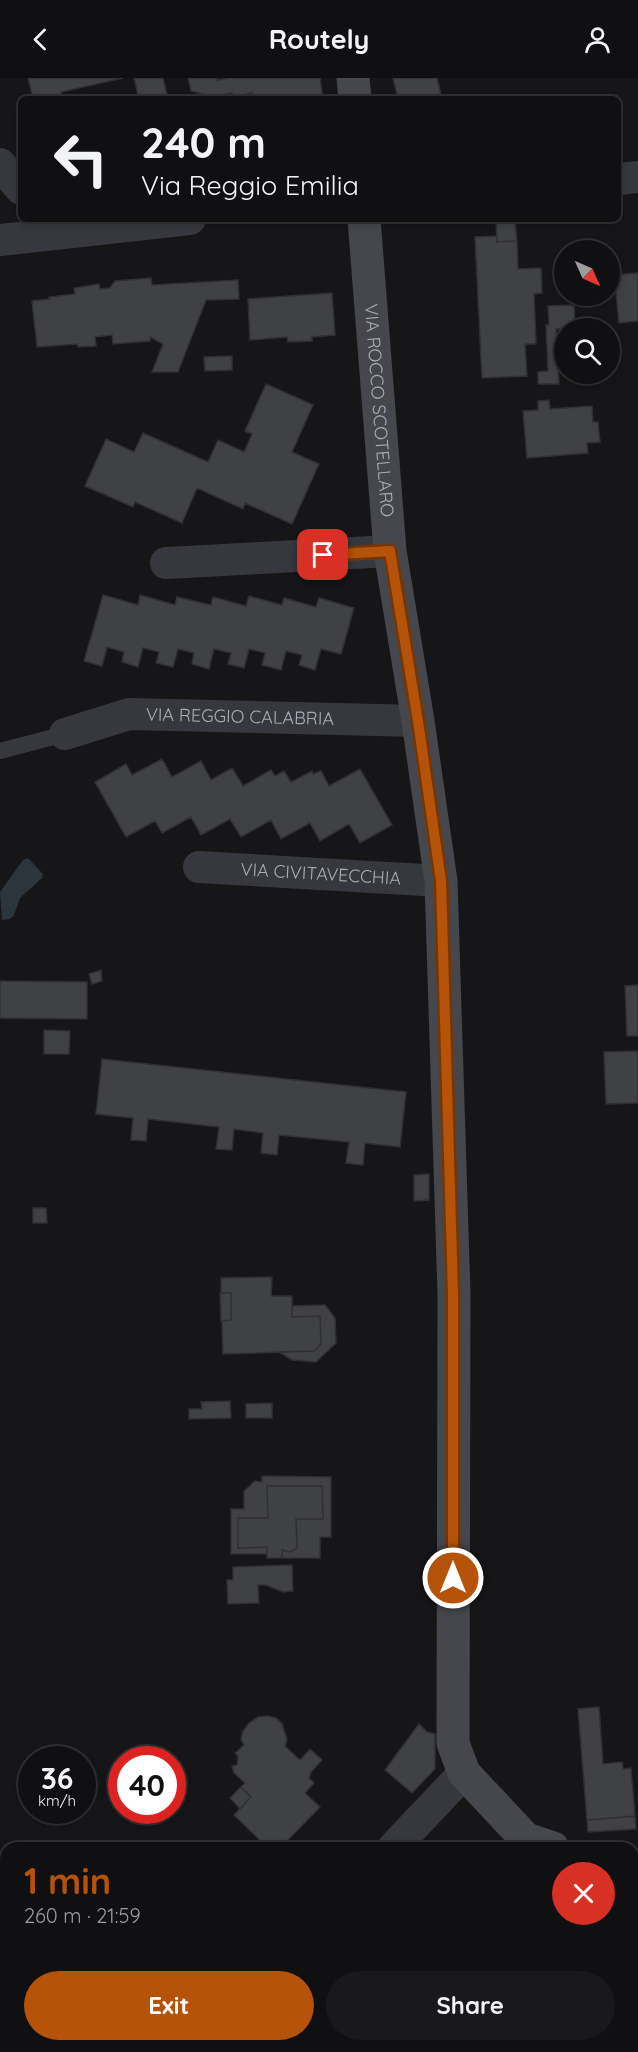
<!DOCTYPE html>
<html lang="en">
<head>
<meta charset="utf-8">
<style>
  :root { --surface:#101012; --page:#19191b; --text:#f1f3f6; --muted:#9c9d9f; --line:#303032; --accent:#b45309 }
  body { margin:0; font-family:Quicksand,sans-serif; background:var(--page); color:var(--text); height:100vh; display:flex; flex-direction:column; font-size:22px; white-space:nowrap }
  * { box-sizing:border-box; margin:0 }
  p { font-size:20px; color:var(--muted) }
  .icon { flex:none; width:33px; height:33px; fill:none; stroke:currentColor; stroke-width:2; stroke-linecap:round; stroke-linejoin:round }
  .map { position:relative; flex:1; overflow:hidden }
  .panel { position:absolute; left:0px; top:1764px; width:639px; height:210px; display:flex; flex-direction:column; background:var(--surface); border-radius:18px 18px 0 0; box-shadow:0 3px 9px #0003,0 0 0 2px var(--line) }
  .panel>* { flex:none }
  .guide { position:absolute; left:18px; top:18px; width:603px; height:126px; border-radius:9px; box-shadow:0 3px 9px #0003,0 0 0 2px var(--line); background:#101012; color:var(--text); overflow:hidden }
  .needle { width:39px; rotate:135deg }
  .fabs { position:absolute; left:554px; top:162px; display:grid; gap:12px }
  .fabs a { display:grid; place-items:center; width:66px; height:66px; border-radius:50%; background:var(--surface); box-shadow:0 3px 9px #0003,0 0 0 2px var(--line); font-size:30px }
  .speed { position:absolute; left:18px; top:1668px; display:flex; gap:12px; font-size:30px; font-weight:700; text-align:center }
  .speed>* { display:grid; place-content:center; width:78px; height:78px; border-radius:50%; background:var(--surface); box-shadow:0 3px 9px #0003,0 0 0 2px var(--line); line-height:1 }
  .speed small { font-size:15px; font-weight:400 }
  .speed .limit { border:9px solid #d22; background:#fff; color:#111 }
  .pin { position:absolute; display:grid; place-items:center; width:51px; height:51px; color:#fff; margin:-26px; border-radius:12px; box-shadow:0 3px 9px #0006 }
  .me { position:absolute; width:66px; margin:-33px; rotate:0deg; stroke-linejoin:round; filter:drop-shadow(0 0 4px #0008) }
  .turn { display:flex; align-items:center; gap:21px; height:126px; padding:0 24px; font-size:27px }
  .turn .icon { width:78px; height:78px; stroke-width:2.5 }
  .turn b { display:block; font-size:42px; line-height:51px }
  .round { display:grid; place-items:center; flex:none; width:63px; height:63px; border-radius:32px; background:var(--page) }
  .overview { display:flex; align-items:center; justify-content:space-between; height:102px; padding:0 24px }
  h1 { font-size:36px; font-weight:700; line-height:45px; color:var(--accent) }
  .action { display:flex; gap:12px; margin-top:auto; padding:12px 24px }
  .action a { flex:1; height:69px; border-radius:36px; background:var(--accent); color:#fff; font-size:24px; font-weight:700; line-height:69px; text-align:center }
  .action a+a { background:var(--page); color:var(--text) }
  header { display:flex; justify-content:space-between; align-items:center; height:78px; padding:0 24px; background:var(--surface); font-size:27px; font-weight:700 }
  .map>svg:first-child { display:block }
  .water { fill:#2c353c }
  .building { fill:#404145; stroke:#303034; stroke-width:1.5 }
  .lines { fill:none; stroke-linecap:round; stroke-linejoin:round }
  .lane { stroke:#37383d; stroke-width:16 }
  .street { stroke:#37383d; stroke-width:32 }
  .secondary { stroke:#45474d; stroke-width:33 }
  .route-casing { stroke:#753606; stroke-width:15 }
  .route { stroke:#b45309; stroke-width:10 }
  .labels { text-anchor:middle; stroke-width:4.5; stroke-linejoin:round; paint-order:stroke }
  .street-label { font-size:18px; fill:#a8adb8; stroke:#111113 }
</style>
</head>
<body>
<header><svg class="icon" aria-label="back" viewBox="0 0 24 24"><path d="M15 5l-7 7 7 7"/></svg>Routely<svg class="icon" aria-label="person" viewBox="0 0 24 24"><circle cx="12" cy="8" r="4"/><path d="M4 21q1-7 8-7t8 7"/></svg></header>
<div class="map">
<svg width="638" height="1974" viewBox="0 0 638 1974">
  <rect width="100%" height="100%" fill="#161618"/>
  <path class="water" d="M28 780 43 796 42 800 20 820 14 837 10 841 2 842 0 814 23 782Z"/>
  <path class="building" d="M28 0H123L61 14 62 20 33 21Z
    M134 0H163L168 21H139Z
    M188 0H217V2L229 0H320L323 21H253L252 15 233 19 232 15 213 19 191 13Z
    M393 0H437L442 21H398Z
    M515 143 517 163 497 164 496 144Z
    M497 158V164L517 163 518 191 541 190 542 215 534 216 536 266H525L527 298 482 300 475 159Z
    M638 195V243L619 245 614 197Z
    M151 200 152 207 238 202 239 221 206 222 178 294H152L163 266 150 259V263L113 266 112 257 95 259 96 268 78 269 77 266 37 269 32 223 50 221 49 219 75 216 74 210 99 206 100 211 110 210 115 203Z
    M332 215 335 257 312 259V263L288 264 287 259 250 262 248 221Z
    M574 227 575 250 556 251 559 306H538V294L548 293 546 247H549L548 228Z
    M232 278V292L205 293 204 279Z
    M266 306 313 327 292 374 319 386 292 446 245 425 243 431 197 410 182 445 135 424 133 429 85 408 106 361 134 374 143 355 208 384 218 362 244 374 252 356 245 353Z
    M549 322 550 331 592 328 593 344H598L600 364 587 365 588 375 527 380 523 333 538 332V323Z
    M103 517 138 527 140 517 175 527 177 519 211 527 213 519 246 528 249 518 282 527 284 520 316 529 319 520 354 530 341 576 321 571 315 592 299 587 302 577 286 573 281 592 262 587 265 575 249 571 244 590 228 586 231 575 214 571 209 591 192 586 194 575 178 571 173 589 156 585 159 574 143 570 138 589 122 584 124 574 107 569 102 588 84 583Z
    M162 681 172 699 201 683 211 702 232 690 243 708 271 692 275 698 284 693 291 704 312 693 313 696 321 693 329 708 360 691 392 747 360 765 349 746 320 763 310 745 281 761 271 742 241 759 230 741 201 757 191 739 162 755 155 743 126 759 95 704 126 686 132 697Z
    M101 892 102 903 92 906 89 896Z
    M0 903 87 904V941L0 940Z
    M638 907V958H627L625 908Z
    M44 952 70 953 69 976H44Z
    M638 973V1025L606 1026 604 974Z
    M102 981 406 1014 400 1069 365 1065 363 1087 346 1085 349 1064 279 1057 277 1077 261 1075 263 1055 234 1051 232 1072 216 1071 219 1049 148 1041 146 1063 131 1062 133 1040 96 1036Z
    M429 1096V1122L414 1123V1097Z
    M33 1130H46L47 1145H33Z
    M272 1199 271 1218H292V1239L320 1238 321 1266 314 1273 223 1276 222 1243 231 1242V1215H221V1200Z
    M220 1215H231V1242L221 1243Z
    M325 1227 335 1240 336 1265 316 1284 292 1282 279 1274 314 1273 321 1266 320 1238 292 1239V1228Z
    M230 1323 231 1340 189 1341V1331H202L201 1324Z
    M272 1325V1340H246V1326Z
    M262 1398 331 1399V1459H320V1480H282V1472L290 1474 297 1470 296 1441H323L322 1408H267L268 1440H238V1470L267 1469V1476H231V1431H244V1413L255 1403 262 1404Z
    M267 1408H322L323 1441H296L297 1470 290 1474 282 1472V1480H267V1469L238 1470V1440H268Z
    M292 1487 293 1513 283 1514 266 1507H258L259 1525 228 1526 227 1502H233V1489Z
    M599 1629 603 1686 622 1684 623 1691 631 1690 635 1738 587 1742 578 1631Z
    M267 1638 276 1640 282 1646 287 1661 285 1668 300 1682 310 1671 322 1682 311 1694 309 1700 314 1705 305 1715 320 1729 280 1770H268L234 1737 251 1719 241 1709 245 1705 234 1695 232 1688 237 1687 238 1678 235 1675 244 1667 241 1661 243 1653 249 1645 258 1639Z
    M419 1646 427 1654 435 1656V1691L412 1715 385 1692Z
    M241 1709 251 1719 240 1731 230 1720Z
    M635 1738 636 1751 588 1754 587 1742Z
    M280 1968H304L298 1974H287Z"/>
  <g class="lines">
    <path class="lane" d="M0 673 65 656"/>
    <g class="street">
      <path d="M0 86 21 111"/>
      <path d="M618 101 638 99"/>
      <path d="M0 162 190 141"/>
      <path d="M166 485 390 473"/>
      <path id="s1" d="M65 656 129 636 418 643"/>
      <path id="s2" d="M199 789 441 803"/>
      <path d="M393 1770 464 1695"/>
      <path d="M200 1974 205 1968"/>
    </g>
    <g class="secondary">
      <path d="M353 0 355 21"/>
      <path id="s3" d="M364 141 390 473 418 643 441 803 454 1216 453 1665 464 1695 526 1761 553 1770"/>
      <path d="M633 1796 638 1797"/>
    </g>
  </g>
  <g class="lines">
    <g class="route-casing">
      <path id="route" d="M323 477 390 473 418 643 441 803 453 1216V1500"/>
    </g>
    <use href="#route" class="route"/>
  </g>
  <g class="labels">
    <g class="street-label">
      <text dy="6" stroke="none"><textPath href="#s3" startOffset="192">VIA ROCCO SCOTELLARO</textPath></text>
      <text dy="6" stroke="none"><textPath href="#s1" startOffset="178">VIA REGGIO CALABRIA</textPath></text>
      <text dy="6" stroke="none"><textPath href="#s2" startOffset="122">VIA CIVITAVECCHIA</textPath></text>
    </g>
  </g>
</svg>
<div class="fabs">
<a><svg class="needle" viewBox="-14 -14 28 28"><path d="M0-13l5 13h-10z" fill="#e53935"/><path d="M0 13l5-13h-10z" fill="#9c9d9f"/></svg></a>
<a><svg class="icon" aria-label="search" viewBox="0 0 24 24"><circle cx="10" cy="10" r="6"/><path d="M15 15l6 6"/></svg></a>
</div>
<div class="speed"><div>36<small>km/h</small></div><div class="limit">40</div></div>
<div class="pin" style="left:323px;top:477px;background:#d93025"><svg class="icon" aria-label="arrive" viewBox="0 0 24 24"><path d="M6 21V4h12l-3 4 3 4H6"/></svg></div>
<svg class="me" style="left:453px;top:1500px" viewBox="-20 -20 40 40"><circle r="17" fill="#b45309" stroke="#fff" stroke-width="3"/><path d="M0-11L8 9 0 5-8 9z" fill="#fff"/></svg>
<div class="guide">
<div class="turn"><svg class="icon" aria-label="left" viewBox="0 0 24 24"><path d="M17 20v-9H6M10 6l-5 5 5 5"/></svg><div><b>240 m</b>Via Reggio Emilia</div></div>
</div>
<section class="panel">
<div class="overview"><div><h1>1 min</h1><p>260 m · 21:59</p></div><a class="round" style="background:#d93025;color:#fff"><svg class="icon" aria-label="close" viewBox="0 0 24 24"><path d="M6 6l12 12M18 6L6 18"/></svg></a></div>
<div class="action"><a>Exit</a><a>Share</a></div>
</section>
</div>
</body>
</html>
